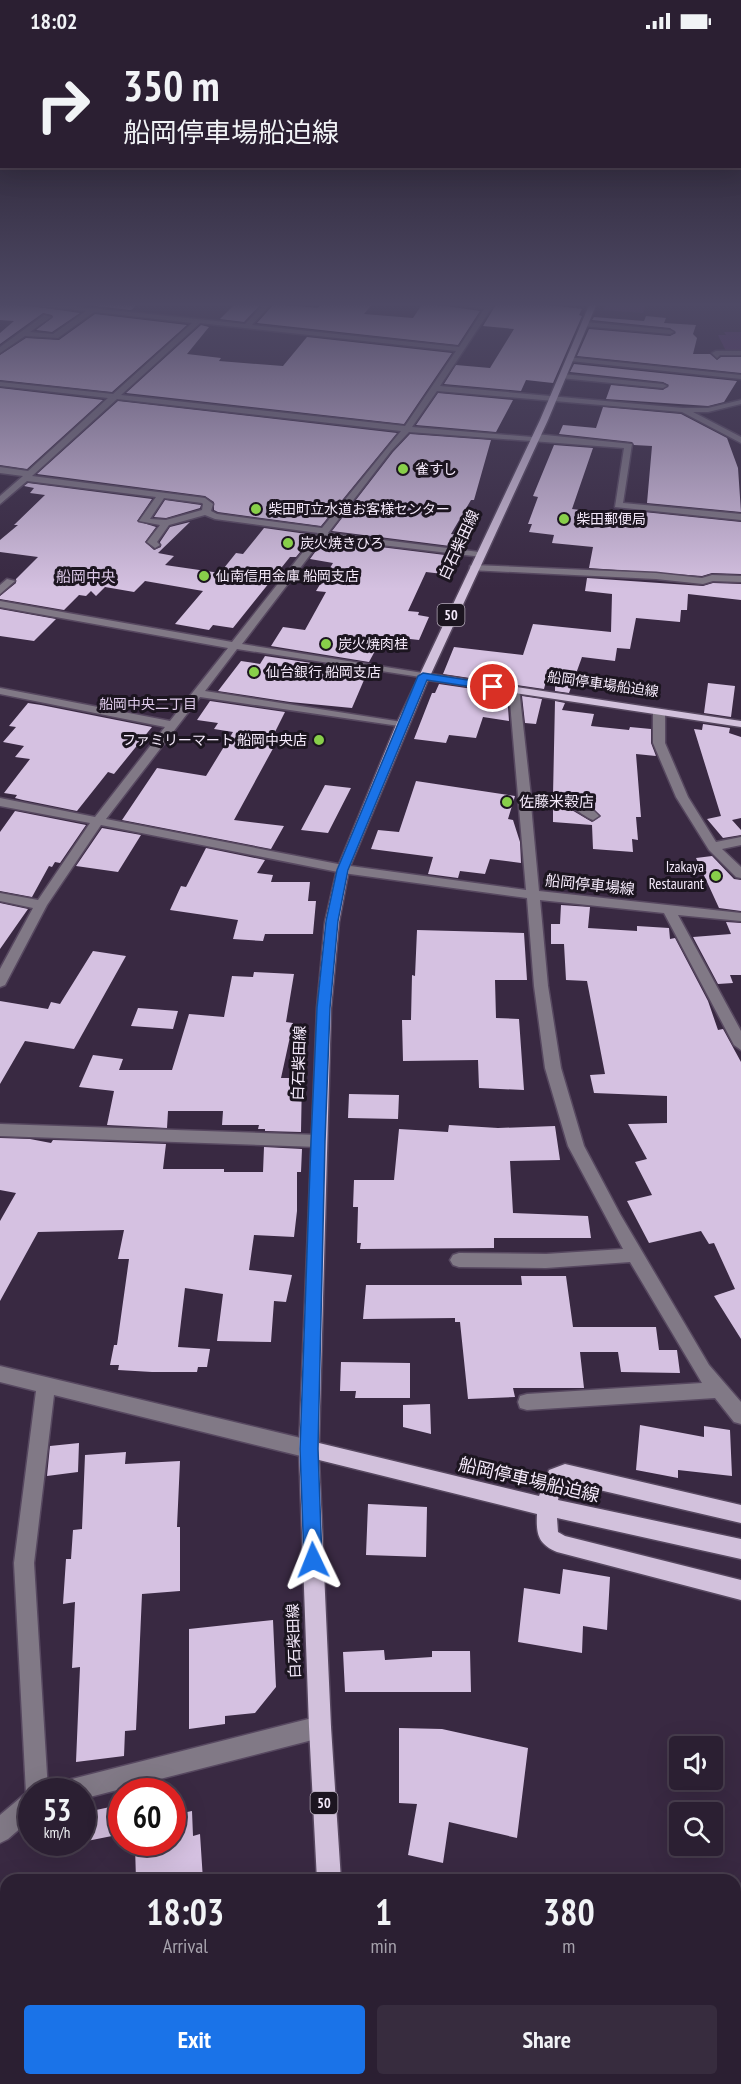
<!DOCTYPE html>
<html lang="en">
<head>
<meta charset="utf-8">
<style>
  :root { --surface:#2b1f32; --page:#372c3e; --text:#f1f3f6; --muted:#a6a2ac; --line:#473d4d; --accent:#1a73e8 }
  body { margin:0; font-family:"PT Sans Narrow","Noto Sans JP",sans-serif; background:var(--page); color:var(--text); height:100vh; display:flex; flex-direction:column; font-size:22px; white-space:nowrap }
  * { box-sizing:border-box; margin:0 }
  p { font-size:20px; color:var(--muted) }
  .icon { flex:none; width:33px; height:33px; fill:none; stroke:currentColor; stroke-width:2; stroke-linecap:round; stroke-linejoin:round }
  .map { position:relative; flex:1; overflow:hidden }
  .panel { position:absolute; left:0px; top:1832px; width:741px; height:212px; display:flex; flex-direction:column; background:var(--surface); border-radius:18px 18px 0 0; box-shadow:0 6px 24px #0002,0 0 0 2px var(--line) }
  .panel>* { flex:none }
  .hud { position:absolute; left:0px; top:0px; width:741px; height:126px; box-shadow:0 6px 24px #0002,0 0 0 2px var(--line); background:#2b1f32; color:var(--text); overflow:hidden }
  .tools { position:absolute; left:669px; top:1694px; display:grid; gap:12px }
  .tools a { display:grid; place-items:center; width:54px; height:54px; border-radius:6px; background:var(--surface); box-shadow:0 6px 24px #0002,0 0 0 2px var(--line); font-size:30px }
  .speed { position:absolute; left:18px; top:1736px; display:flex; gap:12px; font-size:30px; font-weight:700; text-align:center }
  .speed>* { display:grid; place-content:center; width:78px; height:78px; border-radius:50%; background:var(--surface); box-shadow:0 6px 24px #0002,0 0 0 2px var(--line); line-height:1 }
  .speed small { font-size:15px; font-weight:400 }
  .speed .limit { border:9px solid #d22; background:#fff; color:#111 }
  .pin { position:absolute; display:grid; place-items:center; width:51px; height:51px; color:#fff; margin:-26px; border:3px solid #fff; border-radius:50%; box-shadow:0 2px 6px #0007 }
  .me { position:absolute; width:66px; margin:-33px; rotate:358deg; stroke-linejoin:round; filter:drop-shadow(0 0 4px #0008) }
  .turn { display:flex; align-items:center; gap:21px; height:126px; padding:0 24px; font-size:27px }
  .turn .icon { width:78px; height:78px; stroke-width:2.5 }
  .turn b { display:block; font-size:42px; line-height:51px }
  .eta { display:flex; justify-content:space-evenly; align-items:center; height:102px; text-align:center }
  .eta b { font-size:36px; font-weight:600; line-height:42px }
  .primary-button { display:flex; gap:12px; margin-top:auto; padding:12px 24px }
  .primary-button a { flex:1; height:69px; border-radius:6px; background:var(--accent); color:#fff; font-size:24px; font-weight:600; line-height:69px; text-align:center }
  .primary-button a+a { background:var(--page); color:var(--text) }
  .status { display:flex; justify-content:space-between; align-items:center; height:42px; padding:0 30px; background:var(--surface); direction:ltr }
  .status svg { height:16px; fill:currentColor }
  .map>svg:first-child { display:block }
  .green { fill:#5c3370 }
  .building { fill:#d5c1e1 }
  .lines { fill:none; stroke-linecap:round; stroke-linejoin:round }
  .minor-casing { stroke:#574860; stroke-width:3 }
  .major-casing { stroke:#574860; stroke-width:3 }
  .minor { fill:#817986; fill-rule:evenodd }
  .major { fill:#d2c1dc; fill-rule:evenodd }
  .route { fill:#1a73e8; stroke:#114b97; stroke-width:1.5 }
  .poi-dot { fill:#88cf4a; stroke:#1c1520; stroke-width:2 }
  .labels { text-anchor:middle; stroke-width:6; stroke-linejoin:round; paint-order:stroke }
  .far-poi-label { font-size:14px; fill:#f5eafb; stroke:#1c1520; text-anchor:start }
  .shield { fill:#1c1520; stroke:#b4aab9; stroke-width:1.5 }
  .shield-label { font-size:14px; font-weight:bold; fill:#f5eafb }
  .far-street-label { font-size:14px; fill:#f5eafb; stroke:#1c1520 }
  .far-neighbourhood-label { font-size:14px; fill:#ddc9e9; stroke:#1c1520 }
  .street-label { font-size:15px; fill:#f5eafb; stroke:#1c1520 }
  .far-quarter-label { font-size:15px; fill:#ddc9e9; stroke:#1c1520 }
  .poi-label { font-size:15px; fill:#f5eafb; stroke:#1c1520; text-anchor:start }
  .near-street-label { font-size:18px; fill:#f5eafb; stroke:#1c1520 }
</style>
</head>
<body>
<div class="status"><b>18:02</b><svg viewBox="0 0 49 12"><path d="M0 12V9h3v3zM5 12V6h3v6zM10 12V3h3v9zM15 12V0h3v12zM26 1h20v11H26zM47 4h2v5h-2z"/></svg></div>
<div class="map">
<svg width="741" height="2042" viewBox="0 0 741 2042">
  <rect width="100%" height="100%" fill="#392942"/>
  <path class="green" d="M606 261H646L643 271 603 268Z
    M724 290H741V309H726L718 293H726Z"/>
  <path class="building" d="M0 261H10L80 271 52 290 36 288 53 275 52 273 43 271 0 302V291L14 279 0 278Z
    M68 261H139L131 268Z
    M236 261H262L244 280 220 277Z
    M322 261H373L364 272 413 276 423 261 480 269 458 303 257 281 274 262 318 266Z
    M497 261H532L582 267 579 273 582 274 553 341 526 338 521 349 444 342 456 323 490 326 514 287 483 284Z
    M95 272 187 283 112 350 0 338V313L26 296 59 298Z
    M646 274 666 276 664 281 696 283 693 292 697 296 693 312H710L717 318 721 315H741V331L577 314 589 287 670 294 676 291 670 286 592 278 594 275 644 279Z
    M201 283 209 285 187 312 221 316 219 319 283 324 307 295 452 311 404 382 126 351Z
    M574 322 737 339 724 360 708 364 606 357 611 343 663 348 669 343 663 340 570 330Z
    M0 346 103 358 27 427 0 423Z
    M438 351 513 358 496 390 416 383Z
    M118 359 397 391 321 484 218 470 214 468V460L205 454 37 432Z
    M603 365 681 372 727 396 738 426 741 470 647 461 652 404 634 403 632 400 559 392 563 383 596 386Z
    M410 392 491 398 474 458H471L451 492 464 494 458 505 332 489 393 410Z
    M554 403 593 406 572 467 633 474 634 469 741 480V532L712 531 702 534 589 526 593 505 552 501 554 493 529 490 532 482H528L538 455 533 454Z
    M28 441 152 457 137 479 156 485 145 500 154 508 161 505 160 500 170 485 190 480 158 511 174 514 165 523 220 531 236 511 243 512 264 486 314 493 296 515H290L233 586 213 583 209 588 175 582 203 549 145 539 134 550 105 545 96 554 91 549 86 554 79 553 64 568 0 557V554L16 541V537L38 515 0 510V498L18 483H14L45 453 30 451 34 446 24 444Z
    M165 458 201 463 200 466 166 476 154 475Z
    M324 498 453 514 443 532 426 530 408 569 419 570 418 573 429 575 419 598 383 594 369 620 271 604 283 585 305 588 326 550 316 549 333 521 310 517Z
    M587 536 703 544 713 541 741 542V558L688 552 687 568H681L680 580 636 576 630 607 617 606 615 619 582 615 569 651 555 649V640L546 639 544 647 443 632 454 605 523 613 533 582 611 590 612 552 585 549Z
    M0 567 56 577 34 599 0 594Z
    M265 614 365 629 360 637 364 638 352 666 290 660 218 649 241 619 260 622Z
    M708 641 735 644 731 675 704 671Z
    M439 642 507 652 509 679 483 675 476 696 449 693 446 701 414 697 432 651H435Z
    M522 654 542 657 536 682 525 681Z
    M210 659 285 670 270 700 276 701 234 778 284 784 271 807 122 778 157 726 206 734 233 690 214 687 218 681 197 678Z
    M555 659 565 661 562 668 594 672 591 684 629 688 630 685 651 687V701L656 714 636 712 641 775H636L638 798 632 797 633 810 593 807 592 783 553 780V764L570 767 592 780 601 774 585 761 553 753Z
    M28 661 41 663 152 685 114 732 108 730 77 769 23 758 15 756 17 753 4 751 30 717 15 715 24 704 3 700 16 685 9 684Z
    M703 682 730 686 729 691 741 695V776L732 778 741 788V793L723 796 707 777 721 774 694 687 702 688Z
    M416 739 515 754 508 777 513 778 520 800 521 821 490 817 485 832 460 829 458 836 428 832 433 815 371 807 378 788 399 790Z
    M325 743 351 746 328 791 301 788Z
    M15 769 86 783 60 821 55 820 52 825 49 824 32 855 0 849V790Z
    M102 786 141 793 118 830 76 824Z
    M206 806 265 818 257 831 273 833 271 840H310L308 859H316L313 892H265L263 899 233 897 238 878 170 868 181 844 186 845Z
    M712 814 734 837 741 838V869L719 866 696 816Z
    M0 861 28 867 0 907Z
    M561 863 590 865 588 886 637 889V884L669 886 670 897 675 896 708 959 718 988 723 987 741 1020V1297L714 1254 735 1247 714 1201 709 1202 701 1189 649 1201 627 1159 652 1153 635 1120 647 1117 628 1082 667 1081V1054L594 1051 590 1033 605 1032 587 939 566 938 564 902H551V882H560Z
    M726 880 741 881V933H730L733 941 718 942 693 895 731 892Z
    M417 888 524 891 527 938H495L496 976 519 977 524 1048 479 1046 478 1018 403 1019 402 978H411L412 933 415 934Z
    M93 909 126 914 74 1007 25 999 0 1042V959L48 967 51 960 60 962Z
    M254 930 294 932 286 980 293 981 281 1036H302L301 1090 265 1089V1087H258L259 1083H222L223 1069H168L167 1086 107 1083 114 1049 79 1045 93 1013 123 1017 119 1028H172L189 972 224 975 232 934 253 935Z
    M138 966 178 969 173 987 131 984Z
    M349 1052 399 1053 398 1077 348 1076Z
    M449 1083 498 1086 555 1084 560 1118 510 1119 513 1171 588 1174 591 1196H494V1206L360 1207 361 1201H357L358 1165H353L354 1138H394L399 1087 448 1090Z
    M0 1096 30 1097 51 1101 53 1098 166 1102 163 1127H224V1130H263L264 1105 302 1107 301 1130H297V1169L294 1195 254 1193 249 1228 292 1233 286 1260 274 1259 271 1300 217 1299 223 1252 185 1246 178 1305 210 1307 207 1325H198L197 1330H152L118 1328 119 1323H110L114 1303H117L129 1217H118L124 1188 38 1190 0 1259V1179L16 1151 0 1148Z
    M521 1234H566L573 1285H656L659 1308H677L680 1331 621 1330 618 1310H580L584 1346H513L515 1355 468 1357 460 1280H455V1276L363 1277 366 1243H522Z
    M341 1320 410 1321V1356H355L356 1349H340Z
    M430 1362 431 1392 403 1385V1363Z
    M640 1383 704 1395V1384L730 1388 732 1434 678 1428V1436L636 1428Z
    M79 1401 78 1430 47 1434 50 1404Z
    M126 1410 125 1422 180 1419 177 1485H180V1549L142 1552 136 1688 125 1689 124 1714 76 1720 80 1625 72 1626 75 1560 63 1562 66 1517H71L73 1488 82 1487 85 1413Z
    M368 1462 427 1465 426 1515 366 1513Z
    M563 1527 610 1535 607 1588 583 1584 582 1611 518 1600 524 1546 560 1552Z
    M273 1578 276 1645 255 1671 225 1674V1682L189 1687V1587Z
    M384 1608 385 1618 432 1615V1609H470L471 1650H345L343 1610Z
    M399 1686 442 1687 528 1706 517 1796 449 1780 443 1821 408 1813 417 1762 399 1761Z
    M110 1765 112 1794 82 1800V1771Z
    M192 1769 193 1794 200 1792 203 1838H136L135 1804 172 1800V1773Z"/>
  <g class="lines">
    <g class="minor-casing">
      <path id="minor" d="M12 261H42L245 282 265 261H272L252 283 459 305 484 267 448 261 487 264 495 261 440 344 683 366H708L741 358V362L708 370H693L741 395V401L682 370 437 349 412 385 532 395 536 392 632 402 623 461 741 472V478L615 465 624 406 409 390 391 409 328 491 479 510 484 513 482 515 323 496 242 602 423 631 428 634 427 636 237 607 205 649 402 680 406 681V685L200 655 106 777 343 823 526 848 509 648 515 645 519 646 531 755C555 755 582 754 599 774L593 778C585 775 579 769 571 765 559 760 544 762 531 763L539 849 741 871V879L678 873 741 989V1008L734 1003 664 871 540 858 548 944 561 1026 584 1104 620 1172 709 1323 741 1360V1382L734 1380 715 1356 527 1368 520 1366 518 1360 520 1354 527 1352 702 1341 630 1220 546 1226 459 1225 453 1223 450 1218 453 1213 459 1211 546 1212 623 1207 568 1104 545 1026 534 944 527 856 343 831 101 783 47 863 5 943 0 945V927L33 866 0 859V851L38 858 90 781 0 764V756L95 775 165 685 0 652V646L170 679 228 606 0 565V559L232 600 318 491 215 477 205 473 169 483 157 500 160 503 155 506 147 500 160 483 139 479 156 455 27 439 0 462V454L23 434 0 431V425L28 429 108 356 0 344V340L113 352 192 281 94 270 58 296 25 294 0 311V305L44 273 51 275 30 290 53 292 86 269ZM200 281 456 309 405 384 121 353ZM117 357 401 389 322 486 217 472 211 469 213 462 205 456 32 434ZM164 456 202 461 203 462 202 468 166 478 150 477Z
        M585 280 670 288 674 290 670 292 582 284Z
        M716 309H741V313H720L717 316 712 311Z
        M567 315 741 333V337L570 319H567Z
        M563 332 663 342 667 344 663 346 560 336 559 334Z
        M473 523 656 531 702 536 712 533 741 534V540L713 539 703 542 656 537 470 528V524Z
        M7 537 15 539 0 552V543Z
        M659 667 665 670V701L688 755 716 800 741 795V803L722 807 741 825V836L736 835 709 808 676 755 653 701V670Z
        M0 1082 318 1093 324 1095 326 1099 324 1103 318 1105 0 1094Z
        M0 1324 309 1398 316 1401 319 1407 316 1413 309 1416 54 1353 34 1521 48 1749H32V1776L8 1797 0 1801V1773L26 1751 14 1521 36 1349 0 1340Z
        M320 1674 328 1677 331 1685 328 1693 320 1696 82 1757V1749H57L60 1741 68 1738Z"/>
    </g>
    <g class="major-casing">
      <path id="major" d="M590 261H597L548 378 431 632 741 679V685L428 638 349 827 339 880 331 966 319 1401 539 1454 549 1428 565 1422 741 1463V1481L565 1440 561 1443 558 1458 741 1497V1517L557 1476 558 1490 565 1494 741 1538V1558L557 1510C538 1502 536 1492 537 1472L319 1418 331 1685 341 1838H317L309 1685 299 1407 317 966 325 880 337 827 396 683 540 378Z
        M328 2037H354L355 2042H329Z"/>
    </g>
    <use href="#minor" class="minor"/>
    <use href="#major" class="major"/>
  </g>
  <linearGradient id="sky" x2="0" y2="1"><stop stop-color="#1f1724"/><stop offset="0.48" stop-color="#4e4965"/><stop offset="1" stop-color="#4e4965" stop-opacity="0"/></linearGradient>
  <rect width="741" height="547" fill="url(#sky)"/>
  <path class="route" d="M423 631 493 642 498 645 493 648 427 638 348 828 338 879 330 966 325 1099 318 1407 322 1518 320 1525 313 1527 307 1525 304 1518 300 1407 311 1099 317 966 326 879 337 828 418 634Z"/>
  <g class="poi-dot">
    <circle cx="403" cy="427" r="6"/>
    <circle cx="256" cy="467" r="6"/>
    <circle cx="564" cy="477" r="6"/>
    <circle cx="288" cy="501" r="6"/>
    <circle cx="204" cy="534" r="6"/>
    <circle cx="326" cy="602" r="6"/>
    <circle cx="254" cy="630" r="6"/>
    <circle cx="319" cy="698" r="6"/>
    <circle cx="507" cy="760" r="6"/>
    <circle cx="716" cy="834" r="6"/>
  </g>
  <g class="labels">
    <g class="far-poi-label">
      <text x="415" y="432">雀すし</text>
      <text x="268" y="472">柴田町立水道お客様センター</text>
      <text x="576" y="482">柴田郵便局</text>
      <text x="300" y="506">炭火焼きひろ</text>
      <text x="216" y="539">仙南信用金庫 船岡支店</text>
      <text x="338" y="607">炭火焼肉桂</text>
      <text x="266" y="635">仙台銀行 船岡支店</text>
      <text x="307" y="703" text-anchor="end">ファミリーマート 船岡中央店</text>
    </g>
    <g class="shield">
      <rect x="437.5" y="562" width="27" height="22" rx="4.5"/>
      <rect x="310.5" y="1750" width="27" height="22" rx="4.5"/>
    </g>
    <g class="shield-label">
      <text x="451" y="578">50</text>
      <text x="324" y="1766">50</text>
    </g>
    <g class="far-street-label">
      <text transform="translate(603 642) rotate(8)" y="5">船岡停車場船迫線</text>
    </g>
    <g class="far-neighbourhood-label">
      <text x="148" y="667">船岡中央二丁目</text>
    </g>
    <g class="street-label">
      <text transform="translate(459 503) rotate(-65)" y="5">白石柴田線</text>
      <text transform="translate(590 843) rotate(6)" y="5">船岡停車場線</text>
      <text transform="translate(299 1021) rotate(-88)" y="5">白石柴田線</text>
      <text transform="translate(294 1599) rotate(-92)" y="5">白石柴田線</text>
    </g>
    <g class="far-quarter-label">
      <text x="86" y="540">船岡中央</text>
    </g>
    <g class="poi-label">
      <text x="519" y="765">佐藤米穀店</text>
      <text x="704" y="830" text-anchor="end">Izakaya<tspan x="704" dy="17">Restaurant</tspan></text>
    </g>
    <g class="near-street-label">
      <text transform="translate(529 1438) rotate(13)" y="6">船岡停車場船迫線</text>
    </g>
  </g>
</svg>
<div class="tools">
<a><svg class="icon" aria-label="sound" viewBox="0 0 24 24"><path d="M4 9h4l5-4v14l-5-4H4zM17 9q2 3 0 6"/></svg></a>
<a><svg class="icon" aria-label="search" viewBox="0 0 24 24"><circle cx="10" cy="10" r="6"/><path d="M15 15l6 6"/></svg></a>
</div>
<div class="speed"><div>53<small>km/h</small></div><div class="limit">60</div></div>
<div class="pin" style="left:493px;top:645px;background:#d93025"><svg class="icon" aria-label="arrive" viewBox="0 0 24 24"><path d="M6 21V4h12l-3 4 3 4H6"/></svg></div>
<svg class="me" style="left:313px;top:1518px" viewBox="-20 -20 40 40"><path d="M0-17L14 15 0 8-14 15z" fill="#1a73e8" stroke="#fff" stroke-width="4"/></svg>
<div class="hud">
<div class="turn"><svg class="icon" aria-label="right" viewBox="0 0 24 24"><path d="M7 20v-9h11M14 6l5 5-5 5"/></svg><div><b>350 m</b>船岡停車場船迫線</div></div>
</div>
<section class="panel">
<div class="eta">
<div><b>18:03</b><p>Arrival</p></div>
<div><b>1</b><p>min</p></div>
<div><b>380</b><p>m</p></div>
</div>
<div class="primary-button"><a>Exit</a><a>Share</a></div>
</section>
</div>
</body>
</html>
